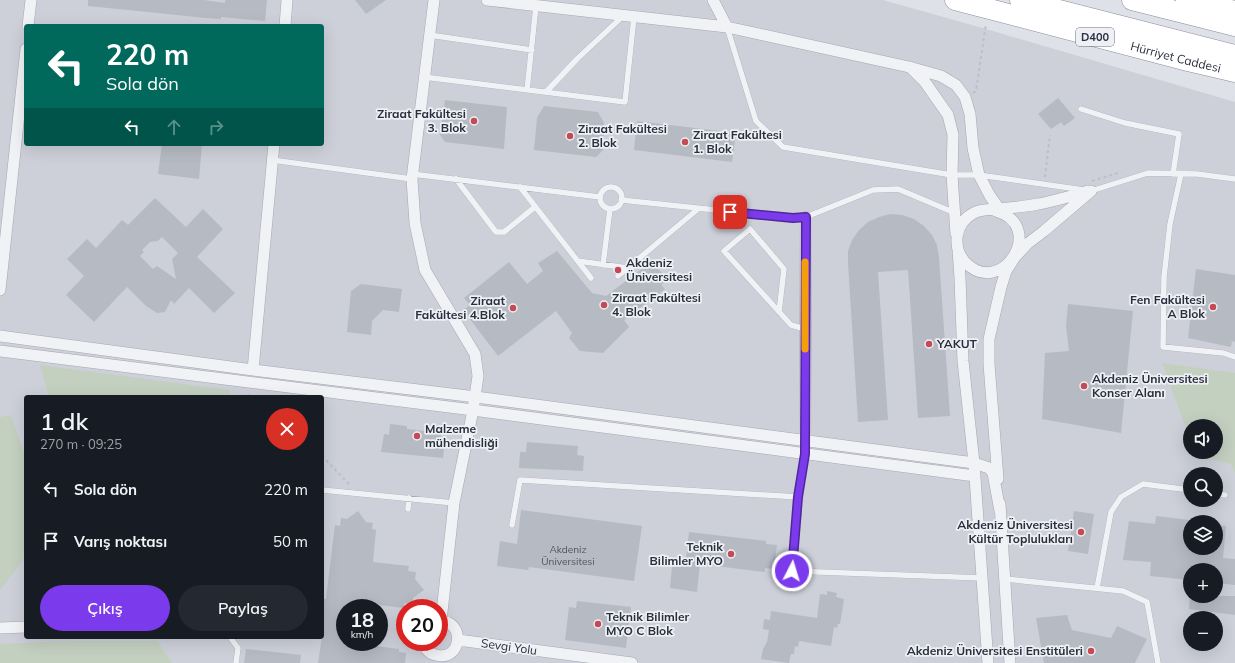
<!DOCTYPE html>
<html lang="tr">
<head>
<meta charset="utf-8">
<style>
  :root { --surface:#171b24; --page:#242831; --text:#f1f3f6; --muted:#9ea1a6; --accent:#7c3aed }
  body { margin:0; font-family:Mulish,sans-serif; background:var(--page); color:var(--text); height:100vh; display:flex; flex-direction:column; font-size:15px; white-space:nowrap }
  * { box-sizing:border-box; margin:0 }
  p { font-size:13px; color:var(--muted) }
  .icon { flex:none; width:22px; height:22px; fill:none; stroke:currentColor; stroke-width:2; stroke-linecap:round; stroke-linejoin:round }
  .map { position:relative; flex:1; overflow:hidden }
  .panel { position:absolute; left:24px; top:395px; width:300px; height:244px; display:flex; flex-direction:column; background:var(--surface); border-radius:4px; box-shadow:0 4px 16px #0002 }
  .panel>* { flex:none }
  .guide { position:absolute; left:24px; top:24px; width:300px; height:122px; border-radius:4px; box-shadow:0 4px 16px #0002; background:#00695c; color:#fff; overflow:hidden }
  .tools { position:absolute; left:1183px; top:419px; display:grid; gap:8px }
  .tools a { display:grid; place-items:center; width:40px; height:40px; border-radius:50%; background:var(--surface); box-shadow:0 4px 16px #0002; font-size:20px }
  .speed { position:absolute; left:336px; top:599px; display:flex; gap:8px; font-size:20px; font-weight:700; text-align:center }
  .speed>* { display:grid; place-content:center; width:52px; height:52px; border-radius:50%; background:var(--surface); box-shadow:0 4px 16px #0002; line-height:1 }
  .speed small { font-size:10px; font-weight:400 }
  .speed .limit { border:6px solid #d22; background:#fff; color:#111 }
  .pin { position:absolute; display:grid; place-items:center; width:34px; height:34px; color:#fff; margin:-17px; border-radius:8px; box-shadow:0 2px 6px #0006 }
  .me { position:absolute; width:44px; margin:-22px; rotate:5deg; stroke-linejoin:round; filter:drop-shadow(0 0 3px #0008) }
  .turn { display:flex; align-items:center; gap:14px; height:84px; padding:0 16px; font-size:18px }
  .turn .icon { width:52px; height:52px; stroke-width:2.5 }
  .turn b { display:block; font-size:28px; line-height:34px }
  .lanes { display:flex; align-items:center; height:38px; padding:0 16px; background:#0003; justify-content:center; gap:20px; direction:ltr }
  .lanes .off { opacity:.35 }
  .round { display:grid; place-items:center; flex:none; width:42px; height:42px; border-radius:21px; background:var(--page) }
  .headline { display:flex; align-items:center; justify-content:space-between; height:68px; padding:0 16px }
  h1 { font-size:24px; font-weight:600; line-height:30px }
  .cta { display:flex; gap:8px; margin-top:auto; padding:8px 16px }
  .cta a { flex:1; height:46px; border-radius:24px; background:var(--accent); color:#fff; font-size:16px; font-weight:600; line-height:46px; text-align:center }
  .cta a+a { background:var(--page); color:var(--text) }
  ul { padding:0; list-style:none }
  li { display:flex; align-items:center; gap:12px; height:52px; padding:0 16px }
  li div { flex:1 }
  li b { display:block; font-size:15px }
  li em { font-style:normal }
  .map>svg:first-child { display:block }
  .built { fill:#cdd0d9; fill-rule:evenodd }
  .green { fill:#c3d0c0 }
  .building { fill:#b6bac3; fill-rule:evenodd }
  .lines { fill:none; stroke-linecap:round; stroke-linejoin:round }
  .lane-casing { stroke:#a4a8b1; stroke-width:6 }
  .street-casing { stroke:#a4a8b1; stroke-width:12 }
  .highway-casing { stroke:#878e9c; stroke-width:21 }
  .path { stroke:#bdbfc5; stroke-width:2; stroke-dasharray:3 3; stroke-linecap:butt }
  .lane { stroke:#f1f2f5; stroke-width:5.5 }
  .street { stroke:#f1f2f5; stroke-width:11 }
  .highway { stroke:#fff; stroke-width:20 }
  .route-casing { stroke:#51269a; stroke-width:10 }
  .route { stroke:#7c3aed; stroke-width:7 }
  .slow { stroke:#f59e0b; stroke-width:7 }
  .poi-dot { fill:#c44b55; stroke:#eef0f5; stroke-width:1.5 }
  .labels { text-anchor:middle; stroke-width:3.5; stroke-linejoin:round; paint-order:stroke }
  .number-label { font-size:10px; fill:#4c525e }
  .shield { fill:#eef0f5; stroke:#646974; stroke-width:1 }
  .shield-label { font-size:11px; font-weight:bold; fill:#292f3d }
  .street-label { font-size:12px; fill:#292f3d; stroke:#eef0f5 }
  .poi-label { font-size:12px; font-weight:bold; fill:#292f3d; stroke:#eef0f5; text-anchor:start }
</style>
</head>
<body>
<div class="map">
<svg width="1235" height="663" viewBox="0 0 1235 663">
  <rect width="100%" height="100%" fill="#dee1e7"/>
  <path class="built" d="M0 0H883L986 29 1235 102V663H0ZM26 26H322V144H26ZM26 397H322V637H26ZM1190 426H1216V452H1190ZM1190 474H1216V500H1190ZM1190 522H1216V548H1190ZM1190 570H1216V596H1190ZM345 608H379V642H345ZM405 608H439V642H405ZM1190 618H1216V644H1190Z"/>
  <path class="green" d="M1162 363 1235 373V473L1231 464 1196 456 1195 452H1216V426H1190V439Z
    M40 365 230 390 229 397H49Z
    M11 415 26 458V537L23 560 0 590V417Z
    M72 641H157L172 663H0V644Z"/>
  <path class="building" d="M88 0H204L225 3V0H267L265 21 221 17V19L206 18 88 6Z
    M355 0H386L366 14Z
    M1058 98 1075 118 1064 126 1061 122 1051 129 1038 114Z
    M445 100 507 107 504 149 445 142 440 135Z
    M544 106 598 112 604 123 603 150 596 157 534 150 537 118Z
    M637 121 736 133 732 162 634 150Z
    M162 144H202L199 179 158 174Z
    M155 198 186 227 203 209 223 229 197 257 235 293 214 313 189 288 174 304 171 300 165 312 157 313 146 306 127 287 94 322 66 295 84 276 67 259 87 239 96 248 122 220 128 225ZM162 237 178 253 172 259 176 279 157 266 153 269 140 256 144 252 142 250 150 242 158 241Z
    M890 214 902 215 914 219 924 226 932 235 937 245 939 257 950 416 918 418 908 270 878 272 888 420 858 422 848 263V251L852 240 859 230 868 222 879 217Z
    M557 251 592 293 606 296 651 262 668 279 661 285 665 289 624 320 629 327 603 353 580 351 569 338 572 333 556 311 498 356 463 310 470 305 464 298 509 262 527 284 543 271 538 263Z
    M1196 269 1235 275V342L1232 341 1231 347 1188 338Z
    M361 284 402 289 399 312 383 310 372 321 371 335 347 332 351 291Z
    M1068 304 1133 311 1121 433 1042 419 1045 353 1069 351 1066 326Z
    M390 424 407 426V429L424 431V427L442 429 440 440 445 441 443 458 381 452 384 434 389 435Z
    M527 442 578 446 577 455 584 456 583 471 519 468 520 452H526Z
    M521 510 642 526 634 581 529 567 528 570 497 566 500 541 517 544Z
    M358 511 366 522 373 523 372 529 376 530 373 562 409 566 408 571 416 572 415 579 424 590 413 598 412 604 404 603V608L355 602 361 608H345V642L399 649V652L406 653 405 663H318L322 637V599H326L335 525 340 526 341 518 347 519Z
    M1074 511 1094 514 1088 554 1068 551Z
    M1156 516 1190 520V548H1216V524L1226 526 1223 558 1235 559V585L1216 583V570H1190V580L1150 576 1151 562 1123 560 1129 521 1155 524Z
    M689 532 766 541V544L777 545 774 569 765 568V572L700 564 697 592 670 588 672 566 685 567Z
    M827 591 837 593 836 597 844 599 840 624H838L837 628 834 627 831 646 799 641 798 647 795 646 794 654H791L789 663 761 659 763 649 767 642 769 630 763 629 764 619 770 620 771 611 817 618 820 594 827 595Z
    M1190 596H1235V615L1189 609Z
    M577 601 631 607 626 648 565 640 569 607 576 608Z
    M1067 615 1072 630 1111 638 1117 626 1147 639 1135 663H1044L1036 618Z
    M246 649 301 655 300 663H244Z"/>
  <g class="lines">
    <g class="lane-casing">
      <path id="lane" d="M727 27 756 121 783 147 952 175H979L1091 191 1148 173 1197 174 1235 179
        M429 35 532 50
        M424 77 625 102 634 17
        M527 90 536 6
        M546 92 578 58 623 16
        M1081 109 1125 123 1179 134 1173 174
        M272 160 412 179
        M412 174 600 197
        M1181 174 1170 224 1164 277 1163 347 1223 353 1235 357
        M456 179 496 232H504L535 207
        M520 187 591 278
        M600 198a11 11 0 1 1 22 0a11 11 0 1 1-22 0Z
        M621 200 793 218 806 217 873 190 898 189 955 213
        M578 261 628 268
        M603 265 610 209
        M618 276 698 209
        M779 312 784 269 750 229 724 251 791 325 805 329
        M805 441V454L798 497 792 571 983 578
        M322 490 454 503
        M1216 494 1225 495
        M408 509 409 498
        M512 525 520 480 798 497
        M1005 579 1123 591 1147 602 1158 663
        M1097 588 1111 512 1121 497 1143 484 1190 490
        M230 637 238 648 236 663"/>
    </g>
    <g class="street-casing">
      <path id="street" d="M434 0 412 179 415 223 425 270 475 354 478 376 473 410 454 503 441 621
        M487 0 727 27 909 67 941 76 956 85 965 97 970 114 973 148 979 175 990 196 1002 213
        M713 0 727 27
        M28 26 31 0
        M285 26 287 0
        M910 67 925 82 948 115 953 135 952 175 956 234
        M996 211C1048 226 1001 300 965 262 952 247 955 224 972 214 979 209 987 210 995 209 1009 208 1024 207 1038 204 1055 201 1071 196 1088 191
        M958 249 960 278 963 361 974 463 988 663
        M0 290 26 49
        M0 336 253 370 476 397 974 463 989 468 993 473 1000 511
        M0 351 473 410 975 476
        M253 370 274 144
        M805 441 806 217
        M998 479 989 364V339L1001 287 1006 271 1015 257 1027 244 1044 231 1091 191
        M1000 504 1010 663
        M0 628 26 627
        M458 640 632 663
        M423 642C425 648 429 654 436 655 462 662 466 620 439 621"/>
    </g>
    <g class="highway-casing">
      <g id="highway">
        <path id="s1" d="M955 0 1188 61 1235 72"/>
        <path d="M1020 0 1235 55"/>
        <path d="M1132 0 1235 26"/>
        <path d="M1186 0 1235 11"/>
      </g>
    </g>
    <path class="path" d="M973 93 976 91 986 24
      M1045 177 1050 135
      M1092 181 1121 172
      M248 397 249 391
      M322 456 350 485"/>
    <use href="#lane" class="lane"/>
    <use href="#street" class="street"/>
    <use href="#highway" class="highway"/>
  </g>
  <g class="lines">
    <g class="route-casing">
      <path id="route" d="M730 212 793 218 806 217 805 454 798 497 792 571"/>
    </g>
    <use href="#route" class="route"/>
    <path class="slow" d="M805 262V349"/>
  </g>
  <g class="poi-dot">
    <circle cx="474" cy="121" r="4"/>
    <circle cx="570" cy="136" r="4"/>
    <circle cx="685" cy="142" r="4"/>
    <circle cx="618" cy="270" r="4"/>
    <circle cx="604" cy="305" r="4"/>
    <circle cx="1213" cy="307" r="4"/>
    <circle cx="513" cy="308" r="4"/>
    <circle cx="929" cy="344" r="4"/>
    <circle cx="1084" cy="386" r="4"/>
    <circle cx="417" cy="436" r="4"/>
    <circle cx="1081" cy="532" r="4"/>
    <circle cx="731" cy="554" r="4"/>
    <circle cx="598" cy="624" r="4"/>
    <circle cx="1091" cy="651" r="4"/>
  </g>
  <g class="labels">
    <g class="number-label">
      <text x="568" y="553">Akdeniz<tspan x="568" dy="12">Üniversitesi</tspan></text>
    </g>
    <rect class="shield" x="1076" y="28" width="38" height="18" rx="3"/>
    <g class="shield-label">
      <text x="1095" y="41">D400</text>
    </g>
    <g class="street-label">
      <text dy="4" stroke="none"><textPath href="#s1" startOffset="228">Hürriyet Caddesi</textPath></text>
      <text transform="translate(509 647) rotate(8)" y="4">Sevgi Yolu</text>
    </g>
    <g class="poi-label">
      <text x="466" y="118" text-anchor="end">Ziraat Fakültesi<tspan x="466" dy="14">3. Blok</tspan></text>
      <text x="578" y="133">Ziraat Fakültesi<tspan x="578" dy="14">2. Blok</tspan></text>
      <text x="693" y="139">Ziraat Fakültesi<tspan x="693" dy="14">1. Blok</tspan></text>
      <text x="626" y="267">Akdeniz<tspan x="626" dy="14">Üniversitesi</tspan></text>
      <text x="612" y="302">Ziraat Fakültesi<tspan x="612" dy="14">4. Blok</tspan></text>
      <text x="1205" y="304" text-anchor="end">Fen Fakültesi<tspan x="1205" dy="14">A Blok</tspan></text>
      <text x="505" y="305" text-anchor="end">Ziraat<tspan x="505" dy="14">Fakültesi 4.Blok</tspan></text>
      <text x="937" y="348">YAKUT</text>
      <text x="1092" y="383">Akdeniz Üniversitesi<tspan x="1092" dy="14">Konser Alanı</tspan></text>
      <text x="425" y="433">Malzeme<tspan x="425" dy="14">mühendisliği</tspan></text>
      <text x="1073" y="529" text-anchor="end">Akdeniz Üniversitesi<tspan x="1073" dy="14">Kültür Toplulukları</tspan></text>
      <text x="723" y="551" text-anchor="end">Teknik<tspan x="723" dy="14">Bilimler MYO</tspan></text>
      <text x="606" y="621">Teknik Bilimler<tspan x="606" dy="14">MYO C Blok</tspan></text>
      <text x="1083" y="655" text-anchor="end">Akdeniz Üniversitesi Enstitüleri</text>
    </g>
  </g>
</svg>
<div class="tools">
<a><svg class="icon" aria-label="sound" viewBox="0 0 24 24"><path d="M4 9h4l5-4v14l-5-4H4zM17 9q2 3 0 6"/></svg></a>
<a><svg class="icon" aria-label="search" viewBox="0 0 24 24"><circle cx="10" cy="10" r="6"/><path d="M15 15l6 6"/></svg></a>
<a><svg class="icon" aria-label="layers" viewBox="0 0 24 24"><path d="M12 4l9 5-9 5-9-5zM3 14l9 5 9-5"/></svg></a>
<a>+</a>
<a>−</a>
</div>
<div class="speed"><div>18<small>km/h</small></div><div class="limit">20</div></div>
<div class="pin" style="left:730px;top:212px;background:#d93025"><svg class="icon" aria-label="arrive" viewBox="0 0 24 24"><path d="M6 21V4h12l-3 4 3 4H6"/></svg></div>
<svg class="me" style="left:792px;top:571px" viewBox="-20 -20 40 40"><circle r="17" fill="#7c3aed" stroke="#fff" stroke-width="3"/><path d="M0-11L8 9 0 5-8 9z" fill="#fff"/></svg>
<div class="guide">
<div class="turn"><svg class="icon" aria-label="left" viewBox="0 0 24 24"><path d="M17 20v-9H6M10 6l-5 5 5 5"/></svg><div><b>220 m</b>Sola dön</div></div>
<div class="lanes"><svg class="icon" aria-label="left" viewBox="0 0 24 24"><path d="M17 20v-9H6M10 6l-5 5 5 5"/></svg><svg class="icon off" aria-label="ahead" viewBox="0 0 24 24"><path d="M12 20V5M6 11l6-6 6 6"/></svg><svg class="icon off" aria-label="right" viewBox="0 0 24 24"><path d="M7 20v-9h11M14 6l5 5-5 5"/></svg></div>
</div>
<section class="panel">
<div class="headline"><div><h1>1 dk</h1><p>270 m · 09:25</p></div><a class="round" style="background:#d93025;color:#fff"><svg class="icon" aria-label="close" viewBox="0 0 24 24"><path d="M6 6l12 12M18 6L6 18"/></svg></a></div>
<ul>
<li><svg class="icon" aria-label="left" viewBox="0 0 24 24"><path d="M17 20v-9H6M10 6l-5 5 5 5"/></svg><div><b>Sola dön</b></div><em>220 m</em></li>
<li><svg class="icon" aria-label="arrive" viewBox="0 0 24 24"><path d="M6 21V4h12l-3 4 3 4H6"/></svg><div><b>Varış noktası</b></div><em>50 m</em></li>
</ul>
<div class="cta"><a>Çıkış</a><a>Paylaş</a></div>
</section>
</div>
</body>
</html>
